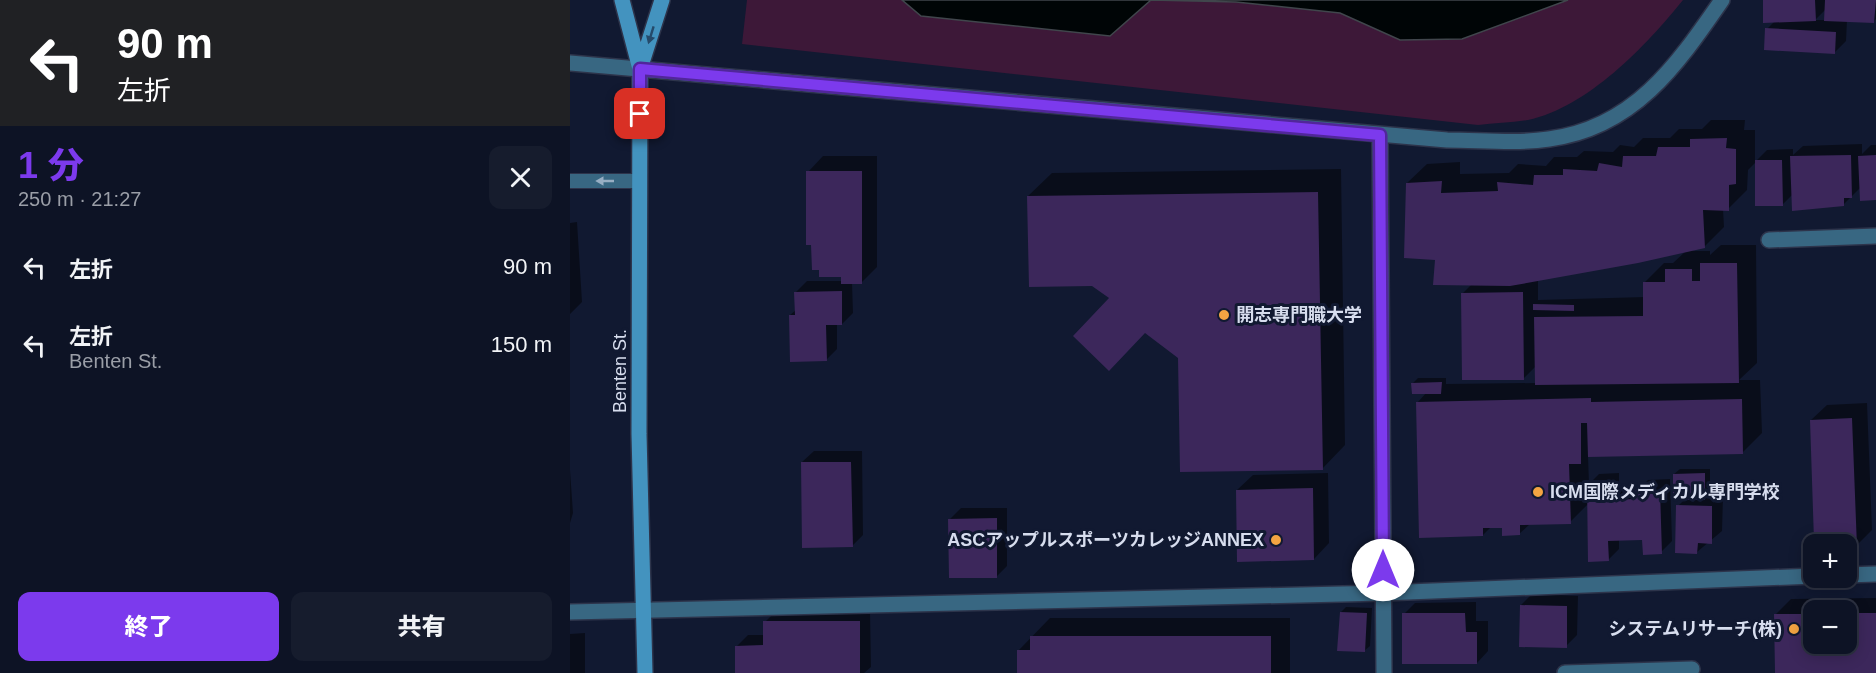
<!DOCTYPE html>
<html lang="ja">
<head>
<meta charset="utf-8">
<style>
  :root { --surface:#0d1325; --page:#161c2d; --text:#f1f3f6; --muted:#9a9ea7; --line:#2d3242; --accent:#7c3aed }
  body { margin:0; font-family:Arial,"Noto Sans JP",sans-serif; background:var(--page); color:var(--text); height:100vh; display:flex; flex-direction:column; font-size:22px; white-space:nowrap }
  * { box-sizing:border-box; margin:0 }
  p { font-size:20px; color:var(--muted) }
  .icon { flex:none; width:33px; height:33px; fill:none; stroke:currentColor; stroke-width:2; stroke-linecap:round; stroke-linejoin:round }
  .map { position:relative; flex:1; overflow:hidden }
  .side { display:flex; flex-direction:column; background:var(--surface); width:570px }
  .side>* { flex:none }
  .top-card { background:#202124; color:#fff; overflow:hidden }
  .buttons { position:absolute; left:1233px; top:534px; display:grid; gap:12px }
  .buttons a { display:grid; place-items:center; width:54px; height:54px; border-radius:12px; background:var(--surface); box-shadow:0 3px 15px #0003,0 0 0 2px var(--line); font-size:30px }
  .pin { position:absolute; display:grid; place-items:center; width:51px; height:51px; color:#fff; margin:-26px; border-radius:12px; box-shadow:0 3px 9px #0006 }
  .me { position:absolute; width:66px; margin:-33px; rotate:0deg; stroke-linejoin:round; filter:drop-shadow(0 0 4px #0008) }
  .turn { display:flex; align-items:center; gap:21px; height:126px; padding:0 18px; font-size:27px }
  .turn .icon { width:78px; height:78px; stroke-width:2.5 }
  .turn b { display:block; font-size:42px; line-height:51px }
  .round { display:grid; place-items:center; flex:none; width:63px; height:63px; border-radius:12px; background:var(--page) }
  .head { display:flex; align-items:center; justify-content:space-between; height:102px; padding:0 18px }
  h1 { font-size:36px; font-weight:800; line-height:45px; color:var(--accent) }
  .cta { display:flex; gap:12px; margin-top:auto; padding:12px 18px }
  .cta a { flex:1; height:69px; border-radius:12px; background:var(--accent); color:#fff; font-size:24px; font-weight:800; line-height:69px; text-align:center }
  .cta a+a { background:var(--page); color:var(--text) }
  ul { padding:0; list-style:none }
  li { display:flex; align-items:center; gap:18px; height:78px; padding:0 18px }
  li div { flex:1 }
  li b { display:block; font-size:22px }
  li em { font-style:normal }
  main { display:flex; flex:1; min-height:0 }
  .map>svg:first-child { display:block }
  .green { fill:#3d1838 }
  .water { fill:#000506; stroke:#40464c; stroke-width:1.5 }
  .shadow { fill:#0007; fill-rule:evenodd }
  .building { fill:#3c275b }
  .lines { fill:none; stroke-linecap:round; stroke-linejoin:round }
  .lane-casing { stroke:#2d344b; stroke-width:16 }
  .street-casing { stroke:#2d344b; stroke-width:18 }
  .secondary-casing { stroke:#2d344b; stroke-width:18 }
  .lane { stroke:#386782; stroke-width:14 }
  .street { stroke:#386782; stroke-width:15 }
  .secondary { stroke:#4393bf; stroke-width:15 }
  .oneway { fill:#254a6a }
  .oneway2 { fill:#97aec3 }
  .route-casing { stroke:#51269a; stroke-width:15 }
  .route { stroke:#7c3aed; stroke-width:10 }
  .poi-dot { fill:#f3a442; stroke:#111931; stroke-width:2 }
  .labels { text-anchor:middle; stroke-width:6; stroke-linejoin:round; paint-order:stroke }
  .poi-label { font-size:18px; font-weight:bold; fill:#d7ddee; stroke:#111931; text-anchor:start }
  .street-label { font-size:18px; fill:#d7ddee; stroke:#111931 }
</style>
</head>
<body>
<main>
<section class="side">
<div class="top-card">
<div class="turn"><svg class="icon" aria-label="left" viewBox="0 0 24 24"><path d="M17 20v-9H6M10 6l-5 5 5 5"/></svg><div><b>90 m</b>左折</div></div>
</div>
<div class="head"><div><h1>1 分</h1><p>250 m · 21:27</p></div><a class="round"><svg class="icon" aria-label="close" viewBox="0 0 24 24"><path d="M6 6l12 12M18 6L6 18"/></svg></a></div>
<ul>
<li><svg class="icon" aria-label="left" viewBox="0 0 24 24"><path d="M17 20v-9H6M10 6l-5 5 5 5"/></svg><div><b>左折</b></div><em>90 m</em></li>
<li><svg class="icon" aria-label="left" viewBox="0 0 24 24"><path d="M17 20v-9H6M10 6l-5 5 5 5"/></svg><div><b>左折</b><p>Benten St.</p></div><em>150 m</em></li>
</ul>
<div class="cta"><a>終了</a><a>共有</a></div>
</section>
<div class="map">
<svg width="1306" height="673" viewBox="0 0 1306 673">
  <rect width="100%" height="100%" fill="#111931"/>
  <path class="green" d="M177 0H332L351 16 540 36 581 0 666 2 770 13 830 40 892 39 998 0H1113C1076 46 1018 107 958 120 942 123 924 123 908 125L172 44Z"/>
  <path class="water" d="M332 0H998L892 39 830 40 770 13 666 2 581 0 540 36 351 16Z"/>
  <path class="shadow" d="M1194 0H1306V19L1303 22 1277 20 1276 41 1265 52 1197 29 1205 21ZM1256 9V20H1245Z
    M1141 120H1175L1174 130H1185V162L1197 150 1223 149V155L1233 146 1292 144V154L1301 145H1306V199H1292L1291 187 1274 204 1223 194 1213 204 1186 162 1178 170 1177 190 1158 209H1153L1154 227 1135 246 1121 251H1140V255L1151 245H1186L1187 363 1169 380H1190L1192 433 1173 452 1018 456 1019 484 1029 474 1049 473V489H1069L1078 480 1100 479 1102 541 1091 552 1074 538 1049 539V549L1038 560 1018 504 1000 522 960 524 949 534 933 526 921 527 913 535 847 403 857 392 843 383 848 378H876V384L966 383V366L954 378 892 294 902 284 866 258 837 183 857 164 890 162V174L939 173 948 164 976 166 984 157H1007L1014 151 1043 152 1050 145 1064 147 1073 138H1100L1109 129H1132ZM1116 251 1103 263H1094L1074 283 1075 297 968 300V280Z
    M253 156H307V267L291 283H282L283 313 272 324H267V349L256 360 220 315 226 310V292L237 281H273L238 172Z
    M771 169 775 445 752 469 522 284 458 196 482 173Z
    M7 222 12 302 0 314V223Z
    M1297 403 1302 530 1286 546 1264 544 1241 420 1257 405Z
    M244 451H292L293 535 282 546 232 462Z
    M1110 469H1140V493L1137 496H1153L1152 531 1127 552 1108 506 1115 499 1104 474Z
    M0 470 3 513 0 523Z
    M758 473 759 543 744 559 667 490 683 475Z
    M391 508H437V566L426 577 380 519Z
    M962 594 1008 596 1007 635 996 646 951 605Z
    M1306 598V673H1206L1205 615 1221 599ZM1244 610H1276V644H1244Z
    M906 602V621H918V651L907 663 834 614 845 603Z
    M776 607 802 608 800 646 794 651 771 612Z
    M206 611H300L301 667 294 673H167V646L178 635H195V622Z
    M480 618H720V673H448V651Z
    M15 633V673H0V634Z"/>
  <path class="building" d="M1193 0H1245L1246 21 1193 23Z
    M1255 0H1306L1304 23 1254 21Z
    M1195 28 1266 32 1265 54 1194 50Z
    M1157 138 1156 148 1166 149V184L1159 185V211L1133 210 1135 248 1068 263 940 286 863 285 865 260 834 258 836 183 872 181 871 193 928 191 927 182 963 185 964 175H993V169L1027 171 1029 163 1052 167 1053 156H1086L1088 147H1120V139Z
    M1281 155 1282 198H1274V206L1222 211 1220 156Z
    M1306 155V200L1290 201 1288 156Z
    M1185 160H1212L1213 206H1185Z
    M236 171H292V284H271V277H249V270H242L241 245H236Z
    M748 192 753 470 610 472 608 358 575 333 539 371 503 336 539 298 522 286 459 287 457 196Z
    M1130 263H1167L1169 383 965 385 964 317 1073 316V282H1095V269H1122V281H1130Z
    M272 291V325H256L257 361 220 362 219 315H225L224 292Z
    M953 292 954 380H892L891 293Z
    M963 304 1004 305V311L963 310Z
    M872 382 871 394H842L841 383Z
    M1021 398V402L1172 399 1173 454 1018 457 1017 423H1011V464H999L1001 524 950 525V535L932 536V528H913V536L849 538 846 402Z
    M1282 418 1287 547H1276V544H1263V540L1244 541 1240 420Z
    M231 462H281L283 547 232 548Z
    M1135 473V500H1103V474Z
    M1017 484H1038L1039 500 1065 499V490H1090L1092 554 1073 555 1072 540 1038 541 1039 561 1018 562Z
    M743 488 744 560 667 562 666 490Z
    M1106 505 1142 506V544L1128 543 1127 554 1105 553Z
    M427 518V578H379L378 519Z
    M950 605 997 606V648L949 647Z
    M770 612 797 613 795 652 767 651Z
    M832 613H895L896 632H907V664H832Z
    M1276 613H1306V673H1205L1204 614H1244V644H1276Z
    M193 621H290V673H165V646L193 645Z
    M460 636H701V673H447V650H460Z"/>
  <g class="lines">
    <g class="lane-casing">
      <path id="lane" d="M0 181H69"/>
    </g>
    <g class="street-casing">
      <path id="street" d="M0 63 877 140C910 140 946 144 979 139 1064 128 1107 65 1152 0
        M810 135 814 673
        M1199 240 1306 236
        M1276 575 1306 574
        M0 612 813 593 1244 576
        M995 673 1122 669"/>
    </g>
    <g class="secondary-casing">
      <path id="secondary" d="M52 0 70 69 69 434 75 673
        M70 69 92 0"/>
    </g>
    <use href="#lane" class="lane"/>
    <use href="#street" class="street"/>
    <use href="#secondary" class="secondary"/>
  </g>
  <defs><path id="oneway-solid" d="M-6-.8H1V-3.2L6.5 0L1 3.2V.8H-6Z" transform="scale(1.5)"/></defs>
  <use class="oneway" href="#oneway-solid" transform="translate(81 35) rotate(107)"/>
  <use class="oneway2" href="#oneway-solid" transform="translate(35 181) rotate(180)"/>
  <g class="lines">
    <g class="route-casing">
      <path id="route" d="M70 114V69L810 135 813 570"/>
    </g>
    <use href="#route" class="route"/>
  </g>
  <g class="poi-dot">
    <circle cx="654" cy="315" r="6"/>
    <circle cx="968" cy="492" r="6"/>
    <circle cx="706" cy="540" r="6"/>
    <circle cx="1224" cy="629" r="6"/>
  </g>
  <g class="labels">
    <g class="poi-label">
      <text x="666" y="321">開志専門職大学</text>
      <text x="980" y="498">ICM国際メディカル専門学校</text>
      <text x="694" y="546" text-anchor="end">ASCアップルスポーツカレッジANNEX</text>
      <text x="1212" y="635" text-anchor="end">システムリサーチ(株)</text>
    </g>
    <g class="street-label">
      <text transform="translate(50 371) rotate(-90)" y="6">Benten St.</text>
    </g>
  </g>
</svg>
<div class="buttons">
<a>+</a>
<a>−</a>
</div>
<div class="pin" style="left:70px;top:114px;background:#d93025"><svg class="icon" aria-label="arrive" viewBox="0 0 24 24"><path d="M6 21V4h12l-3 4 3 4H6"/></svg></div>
<svg class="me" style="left:813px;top:570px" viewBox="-20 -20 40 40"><circle r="19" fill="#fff"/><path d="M0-13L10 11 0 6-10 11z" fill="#7c3aed"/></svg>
</div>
</main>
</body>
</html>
